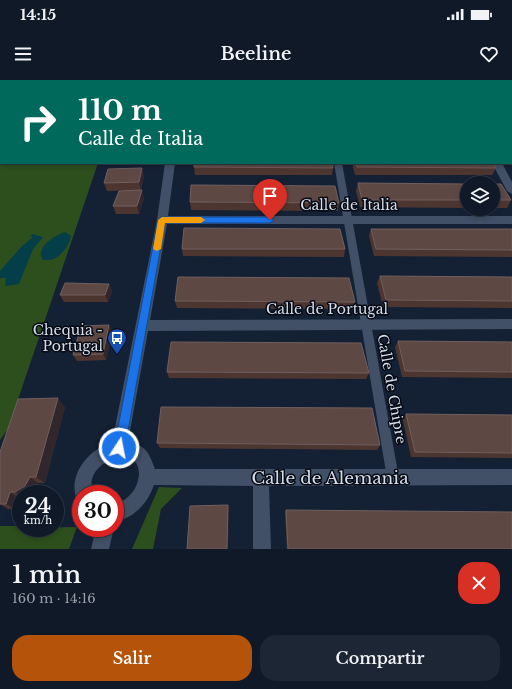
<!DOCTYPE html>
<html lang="es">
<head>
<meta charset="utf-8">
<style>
  :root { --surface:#0f1928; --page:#1d2634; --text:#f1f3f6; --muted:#9ba0a8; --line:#2f3845; --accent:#b45309 }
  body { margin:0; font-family:"Libre Baskerville",serif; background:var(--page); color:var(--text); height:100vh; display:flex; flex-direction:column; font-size:15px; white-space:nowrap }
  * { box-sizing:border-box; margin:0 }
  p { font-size:13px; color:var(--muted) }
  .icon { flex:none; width:22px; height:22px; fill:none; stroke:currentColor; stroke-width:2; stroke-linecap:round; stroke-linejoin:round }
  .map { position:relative; height:469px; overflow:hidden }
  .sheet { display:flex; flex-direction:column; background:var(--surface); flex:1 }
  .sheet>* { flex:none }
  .guide { position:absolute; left:0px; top:0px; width:512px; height:84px; box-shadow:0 2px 6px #0003,0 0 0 1px var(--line); background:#00695c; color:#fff; overflow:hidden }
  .controls { position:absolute; left:460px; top:96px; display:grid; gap:8px }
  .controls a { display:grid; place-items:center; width:40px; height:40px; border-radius:50%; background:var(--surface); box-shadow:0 2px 6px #0003,0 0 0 1px var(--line); font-size:20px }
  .speed { position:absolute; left:12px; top:405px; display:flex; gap:8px; font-size:20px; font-weight:700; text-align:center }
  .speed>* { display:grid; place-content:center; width:52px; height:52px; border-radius:50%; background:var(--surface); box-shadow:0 2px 6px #0003,0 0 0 1px var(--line); line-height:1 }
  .speed small { font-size:10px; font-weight:400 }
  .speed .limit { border:6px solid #d22; background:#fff; color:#111 }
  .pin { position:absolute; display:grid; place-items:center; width:34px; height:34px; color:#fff; margin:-41px -17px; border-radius:50% 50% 50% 0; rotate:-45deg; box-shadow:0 0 4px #0007 }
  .pin .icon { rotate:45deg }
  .me { position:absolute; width:44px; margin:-22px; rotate:11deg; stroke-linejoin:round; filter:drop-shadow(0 0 3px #0008) }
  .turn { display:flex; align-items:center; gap:14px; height:84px; padding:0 12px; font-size:18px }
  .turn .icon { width:52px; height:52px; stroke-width:2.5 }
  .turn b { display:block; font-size:28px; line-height:34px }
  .round { display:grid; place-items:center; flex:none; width:42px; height:42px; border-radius:16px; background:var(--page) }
  .head { display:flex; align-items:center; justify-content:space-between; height:68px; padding:0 12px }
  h1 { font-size:24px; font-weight:600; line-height:30px }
  .action { display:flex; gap:8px; margin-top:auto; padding:8px 12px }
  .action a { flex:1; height:46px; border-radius:16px; background:var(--accent); color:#fff; font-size:16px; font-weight:600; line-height:46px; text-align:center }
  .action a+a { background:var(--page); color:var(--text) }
  .status { display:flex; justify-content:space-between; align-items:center; height:28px; padding:0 20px; background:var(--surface); direction:ltr }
  .status svg { height:11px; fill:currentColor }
  header { display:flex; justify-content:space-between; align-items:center; height:52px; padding:0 12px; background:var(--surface); font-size:18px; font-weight:600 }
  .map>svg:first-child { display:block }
  .green { fill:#2d4f1d }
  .water { fill:#033e49 }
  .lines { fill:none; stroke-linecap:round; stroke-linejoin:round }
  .pedestrian { fill:#415066; fill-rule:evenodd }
  .minor { fill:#415066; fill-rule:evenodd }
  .wall { fill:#4e3630 }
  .shaded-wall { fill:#31262a }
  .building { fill:#5d4844; stroke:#705f5e }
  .route { fill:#1a73e8; stroke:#114b97 }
  .slow { fill:#f59e0b }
  .labels { text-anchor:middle; stroke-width:3; stroke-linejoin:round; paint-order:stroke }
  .street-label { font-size:14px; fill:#d5ddeb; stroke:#060a13 }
  .poi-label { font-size:14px; fill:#d5ddeb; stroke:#060a13; text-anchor:end }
  .near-street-label { font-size:17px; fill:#d5ddeb; stroke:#060a13 }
</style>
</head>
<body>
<div class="status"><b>14:15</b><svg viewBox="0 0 49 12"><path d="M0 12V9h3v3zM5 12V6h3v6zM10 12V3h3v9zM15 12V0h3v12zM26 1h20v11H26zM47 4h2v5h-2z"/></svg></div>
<header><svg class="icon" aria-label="menu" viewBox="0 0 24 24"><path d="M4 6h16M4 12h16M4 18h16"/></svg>Beeline<svg class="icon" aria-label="heart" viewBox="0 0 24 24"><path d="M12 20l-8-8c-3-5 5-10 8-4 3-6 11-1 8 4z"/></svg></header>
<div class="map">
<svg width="512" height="469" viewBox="0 0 512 469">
  <rect width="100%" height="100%" fill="#142135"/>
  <path class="green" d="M0 0H91L1 1V83H98L8 349 0 360Z
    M159 407 182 408 161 429 153 469H132Z
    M0 446H21V448L77 447 69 469H0Z"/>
  <path class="water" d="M65 152 71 156C69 168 55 185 42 179 36 167 55 155 65 152Z
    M32 154 43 157 33 169 19 204 5 206 6 198H0V191L22 166 33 157 30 156Z"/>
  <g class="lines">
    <path class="pedestrian" d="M334 83H342L399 398 397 402 393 404 389 402 387 398Z"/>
    <path class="minor" d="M511 4H512V8H511Z
      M511 60H512V66H511Z
      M165 83H175L168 136H512V144H167L150 240 512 239V249L148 251 128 362C146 365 149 373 155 389H512V405L269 406 271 469H253V406L154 405C147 424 135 437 115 442V424C123 422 129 417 134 410 137 405 138 401 139 395 140 364 98 377 92 399 91 403 92 409 91 414H81V422L77 420C67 395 89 369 112 362L157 140Z
      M492 83H502L512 102V114L507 111Z
      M96 448H114L109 469H91Z"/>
  </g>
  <path class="wall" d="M511 9H512V27H511Z
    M511 33H512V52H511Z
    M352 83H493L496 88 492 95H355Z
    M194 87 333 88 332 95H195Z
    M142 88 144 96 141 110 107 111 104 103Z
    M358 103 467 104V128L360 127 356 111Z
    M493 104 511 120 507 128H493Z
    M144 118 139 134H116L113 126Z
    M190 122 339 123 338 131 191 130Z
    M371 149H512V177L374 176 369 156Z
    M182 169H345L344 177 183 176Z
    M380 196 512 197V228L383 227 377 203Z
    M109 204 112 211 108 222H64L60 215Z
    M175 221 355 222 353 229 177 228Z
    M109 245 113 252 106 280 77 281 73 275Z
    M398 261 512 262V298L402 297 395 267Z
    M167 292 369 293 366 299 169 298Z
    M65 327 45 403H38L34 412 30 414H21V417L19 418 16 429H8L0 424V372Z
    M406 334 512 335V378L411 377 403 340Z
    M157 363 380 365 377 370 160 368Z
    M286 430 512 469H287L285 433Z"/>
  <path class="shaded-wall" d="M142 88 144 96 141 110 139 102Z
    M142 110 144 118 139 134 137 126Z
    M109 204 112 211 108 222 105 215Z
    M109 245 113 252 106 280 103 274Z
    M58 318 65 327 45 403 36 397Z
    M30 397 38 403 34 412 30 414H21V415L15 412Z
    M10 412 19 418 16 429 6 424Z
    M228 425 229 429 228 469H227Z"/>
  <path class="building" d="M111 0H168V1H111Z
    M511 9H512V19H511Z
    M511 33H512V45H511Z
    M194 83H332L333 88 194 87Z
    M356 83H493L496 88 357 87Z
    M142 88 139 102 104 103 108 89Z
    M358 103 467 104V120H362Z
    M493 104H501L511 120H493Z
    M191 105 335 106 339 123 190 122Z
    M142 110 137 126H113L119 111Z
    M184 148 340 149 345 169H182Z
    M371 149H512V170L376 169Z
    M380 196 512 197V221L386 220Z
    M178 197 349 198 355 222 175 221Z
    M65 203 109 204 105 215H60Z
    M109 245 103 274 73 275 81 246Z
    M398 261 512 262V292L405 291Z
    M171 262 361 263 369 293 167 292Z
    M58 318 36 397H30L25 406 15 412H10L6 424H0V372L18 319Z
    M161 327 372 328 380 365 157 363Z
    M406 334 512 335V373L415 372Z
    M228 425 227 469H187L190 426Z
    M286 430 512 432V469H288Z"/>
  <path class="route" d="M162 137H270L274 140 270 143H165L125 368 123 372 119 374 115 372 114 368 158 140Z"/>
  <path class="slow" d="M162 137H201L205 140 201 143H165L161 169 157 171 153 169 158 140Z"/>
  <defs>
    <g id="bus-pin" transform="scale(1)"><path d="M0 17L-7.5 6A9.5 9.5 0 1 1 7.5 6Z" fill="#1a4fb4" stroke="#060a13"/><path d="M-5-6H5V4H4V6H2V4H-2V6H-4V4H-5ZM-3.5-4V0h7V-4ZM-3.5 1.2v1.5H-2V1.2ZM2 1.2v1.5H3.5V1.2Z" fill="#fff"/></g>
  </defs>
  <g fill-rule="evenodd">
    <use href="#bus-pin" x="117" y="258"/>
  </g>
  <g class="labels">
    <g class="street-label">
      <text x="349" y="130">Calle de Italia</text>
      <text x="327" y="234">Calle de Portugal</text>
      <text transform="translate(392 309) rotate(80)" y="5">Calle de Chipre</text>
    </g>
    <g class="poi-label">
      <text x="103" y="255">Chequia -<tspan x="103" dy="16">Portugal</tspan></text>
    </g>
    <g class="near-street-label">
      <text x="330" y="404">Calle de Alemania</text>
    </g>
  </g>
</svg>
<div class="controls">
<a><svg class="icon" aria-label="layers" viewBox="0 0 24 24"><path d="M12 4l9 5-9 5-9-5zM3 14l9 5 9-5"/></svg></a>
</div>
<div class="speed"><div>24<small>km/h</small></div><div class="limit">30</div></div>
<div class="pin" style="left:270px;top:140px;background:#d93025"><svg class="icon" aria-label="arrive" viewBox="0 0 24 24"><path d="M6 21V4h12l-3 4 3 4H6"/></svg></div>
<svg class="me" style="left:119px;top:368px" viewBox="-20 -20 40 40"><circle r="17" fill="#1a73e8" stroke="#fff" stroke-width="3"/><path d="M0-11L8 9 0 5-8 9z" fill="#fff"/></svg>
<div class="guide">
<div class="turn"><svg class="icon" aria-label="right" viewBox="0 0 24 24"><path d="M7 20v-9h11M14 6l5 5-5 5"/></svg><div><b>110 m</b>Calle de Italia</div></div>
</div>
</div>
<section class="sheet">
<div class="head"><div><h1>1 min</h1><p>160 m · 14:16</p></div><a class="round" style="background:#d93025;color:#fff"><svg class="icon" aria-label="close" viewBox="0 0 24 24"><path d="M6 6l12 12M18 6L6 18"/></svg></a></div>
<div class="action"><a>Salir</a><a>Compartir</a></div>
</section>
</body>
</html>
